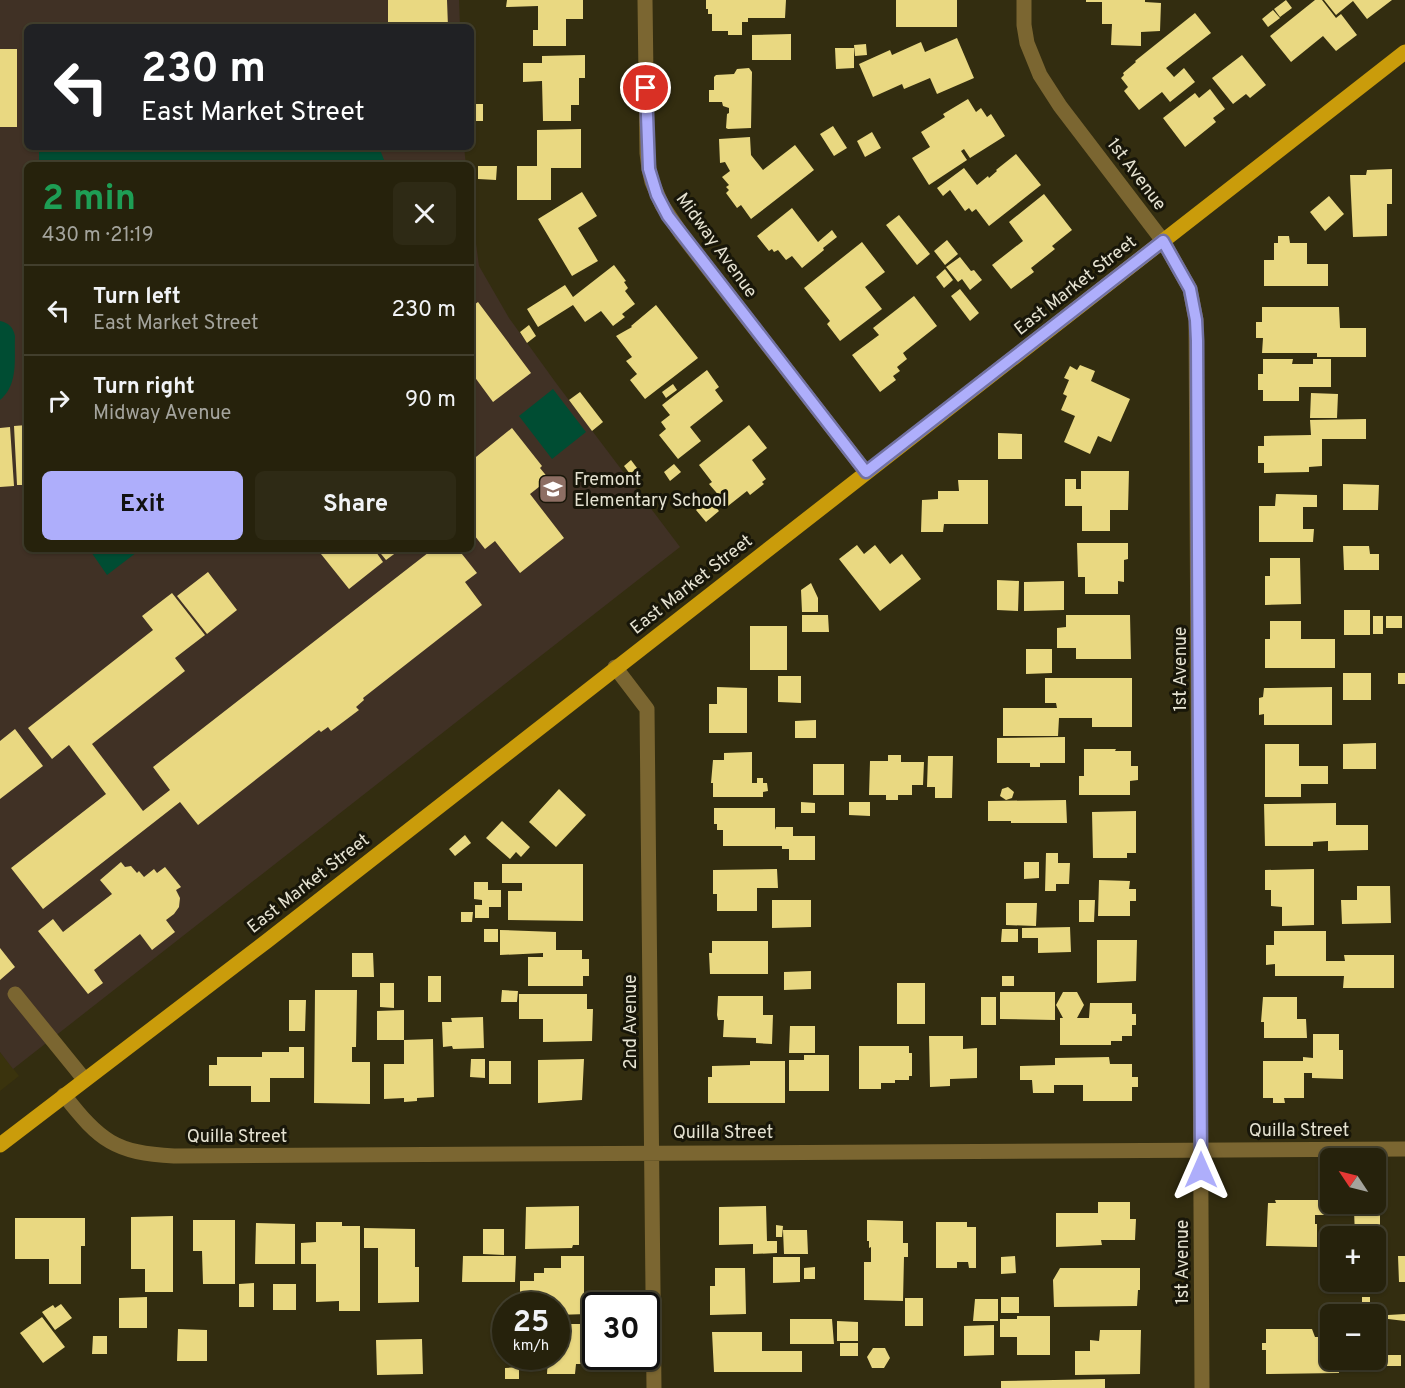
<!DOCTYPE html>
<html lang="en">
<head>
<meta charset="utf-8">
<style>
  :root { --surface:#26220c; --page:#2e2a15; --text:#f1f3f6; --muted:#a4a49d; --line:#423f2d; --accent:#aeaefb }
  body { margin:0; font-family:Overpass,sans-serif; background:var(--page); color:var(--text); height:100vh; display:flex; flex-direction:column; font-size:22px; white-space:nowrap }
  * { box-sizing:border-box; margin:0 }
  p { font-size:20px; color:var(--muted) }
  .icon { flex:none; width:33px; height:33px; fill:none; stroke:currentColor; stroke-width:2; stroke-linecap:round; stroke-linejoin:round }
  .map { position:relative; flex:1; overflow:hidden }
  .details { position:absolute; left:24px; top:162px; width:450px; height:390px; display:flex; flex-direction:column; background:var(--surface); border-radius:9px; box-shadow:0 2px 4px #0004,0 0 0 2px var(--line) }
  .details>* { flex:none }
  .hud { position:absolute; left:24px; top:24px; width:450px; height:126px; border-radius:9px; box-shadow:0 2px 4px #0004,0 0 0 2px var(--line); background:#202124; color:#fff; overflow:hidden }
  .needle { width:39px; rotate:305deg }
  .fabs { position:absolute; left:1320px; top:1148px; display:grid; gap:12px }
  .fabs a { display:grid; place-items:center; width:66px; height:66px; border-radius:9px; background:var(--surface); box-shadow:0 2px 4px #0004,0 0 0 2px var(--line); font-size:30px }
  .speed { position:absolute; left:492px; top:1292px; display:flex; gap:12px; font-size:30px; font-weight:700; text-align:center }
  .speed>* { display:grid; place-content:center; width:78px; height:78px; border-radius:50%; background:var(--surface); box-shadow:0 2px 4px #0004,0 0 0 2px var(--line); line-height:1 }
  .speed small { font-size:15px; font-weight:400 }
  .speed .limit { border:3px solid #111; border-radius:9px; background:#fff; color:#111 }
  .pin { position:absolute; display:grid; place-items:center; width:51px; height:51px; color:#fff; margin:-26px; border:3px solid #fff; border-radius:50%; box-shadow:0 2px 6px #0007 }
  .me { position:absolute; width:66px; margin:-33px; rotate:0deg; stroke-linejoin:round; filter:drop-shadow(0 0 4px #0008) }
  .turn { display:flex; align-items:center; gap:21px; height:126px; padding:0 18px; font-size:27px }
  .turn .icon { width:78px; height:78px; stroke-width:2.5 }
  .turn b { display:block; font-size:42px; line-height:51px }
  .round { display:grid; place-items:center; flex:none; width:63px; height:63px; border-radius:9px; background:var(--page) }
  .headline { display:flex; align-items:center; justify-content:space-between; height:102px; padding:0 18px }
  h1 { font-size:36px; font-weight:700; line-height:45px; color:#1e9e55 }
  .action { display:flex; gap:12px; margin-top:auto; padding:12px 18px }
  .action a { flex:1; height:69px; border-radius:9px; background:var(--accent); color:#111; font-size:24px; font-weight:700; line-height:69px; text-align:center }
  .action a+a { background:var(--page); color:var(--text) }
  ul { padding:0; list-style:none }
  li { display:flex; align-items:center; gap:18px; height:90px; padding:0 18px; border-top:2px solid var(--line) }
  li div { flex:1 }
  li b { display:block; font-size:22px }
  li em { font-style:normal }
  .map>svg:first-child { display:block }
  .built { fill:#3a330d }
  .education { fill:#403125 }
  .green { fill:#004d33 }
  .building { fill:#e9d881 }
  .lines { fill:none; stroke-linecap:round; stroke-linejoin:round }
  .minor { stroke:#7b6631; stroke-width:15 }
  .major { stroke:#ca9c0b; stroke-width:15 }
  .route-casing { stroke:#7171a3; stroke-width:15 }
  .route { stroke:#aeaefb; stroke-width:10 }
  .labels { text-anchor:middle; stroke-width:6; stroke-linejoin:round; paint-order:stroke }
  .street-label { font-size:18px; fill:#e5e2d1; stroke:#181609 }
  .poi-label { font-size:18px; fill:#e5e2d1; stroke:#181609; text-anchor:start }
</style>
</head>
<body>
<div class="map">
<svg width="1405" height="1388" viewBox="0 0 1405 1388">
  <rect width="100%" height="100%" fill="#332d10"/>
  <path class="built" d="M0 1052 19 1076 0 1091Z"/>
  <path class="education" d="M0 0H459L460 27H27V147H464L466 165H27V549H471V207L479 266 509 318 556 383 680 547 13 1069 0 1052Z"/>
  <path class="green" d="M99 25H324L327 27H98Z
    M39 147H379L386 165H39Z
    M0 321C9 323 13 327 15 336 14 359 19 384 0 400Z
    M553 389 586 432 552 459 519 416Z
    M89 549H141L107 575Z"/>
  <path class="building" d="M388 0H447L448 27H388Z
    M507 0H583V19H566V46H533V30H538V6L506 7Z
    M706 0H786L785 18H748V22H742V35H728V31H712V14H708V9H706Z
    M896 0H957V27H896Z
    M1086 0H1145V2L1161 3 1160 31 1141 32V46L1111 45 1112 24H1102V2H1086Z
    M1286 0 1292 8 1280 17 1274 9Z
    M1315 0H1322L1336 18 1341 14 1357 35 1336 51 1323 36 1291 62 1270 36Z
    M1324 0H1392L1367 19 1353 1 1336 15Z
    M1273 10 1280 18 1268 27 1262 19Z
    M1195 13 1211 33 1166 68 1174 77 1184 68 1195 82 1170 102 1162 92 1139 110 1124 91 1128 87 1121 78 1124 75 1123 73 1136 62 1135 61Z
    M791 34V60H752V35Z
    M957 38 974 78 937 94 930 78 904 89 902 84 873 97 859 64 890 50 892 55 921 42 925 52Z
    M866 44 867 55 855 56 854 45Z
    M835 48H854V68L836 69Z
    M0 49H17V127H0Z
    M585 55V78H579V105H571V121H543L542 81 523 82V63H542V56Z
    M1242 55 1266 85 1250 98 1246 94 1233 104 1212 78Z
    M749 68 752 72 751 128 728 129 726 128 727 114 729 113V108L723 106 722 102H709V90H714V77L716 75 734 74 737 69Z
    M1210 89 1225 109 1213 118 1216 122 1185 147 1163 118 1195 93 1199 98Z
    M968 99 976 112 981 108 987 117 991 114 1005 136 970 158 964 149 961 151 967 160 929 185 912 158 930 147 921 132 945 117 943 114Z
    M471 104H483V121H471Z
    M833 126 847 148 834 156 820 134Z
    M581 129V168H551V200H517V166H537V130Z
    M872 132 881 148 865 157 857 141Z
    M750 137 751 155 763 170 795 145 814 170 751 219 741 205 737 208 726 193 729 190 726 187 729 185 722 177 730 171 725 162 720 163 719 139Z
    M1016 154 1041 185 989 226 976 209 972 212 969 208 965 211 950 190 943 196 937 188 964 168 977 185 988 176 989 178 997 171 996 170Z
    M478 166H497L496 180 478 179Z
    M1392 169V204H1387V236L1353 237 1350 175H1366L1367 170Z
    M582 192 597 216 578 228 598 261 572 276 538 219Z
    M1044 194 1072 230 1052 246 1055 249 1031 268 1034 272 1011 289 992 265 1023 241 1009 222Z
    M1329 196 1344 214 1325 231 1310 212Z
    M792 208 818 242 832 230 837 237 823 248 824 250 802 268 792 256 786 260 778 250 774 252 772 249 769 251 757 236Z
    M899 215 930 254 917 265 886 225Z
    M1278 236H1289L1290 243H1307V264H1328V286H1264V260H1274V243H1278Z
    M947 240 958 254 945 265 934 251Z
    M862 242 885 272 865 287 882 309 840 341 827 324 830 321 804 288Z
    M960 257 971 271 974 270 982 280 970 290 962 279 958 282 946 267Z
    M614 265 626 281 624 282 628 288 625 291 635 304 622 314 625 317 613 326 601 311 585 322 573 305 538 327 527 309 565 285 573 297Z
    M945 269 953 280 944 288 936 277Z
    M960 289 979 313 970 321 951 296Z
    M914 296 937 326 903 353 907 359 897 367 900 371 893 376 896 380 880 392 852 355 879 335 873 328Z
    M478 302 531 373 493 402 471 372V307Z
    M656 305 698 358 645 399 630 380 637 374 626 361 632 357 616 336 632 327 631 326Z
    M1262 307H1339L1340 328H1366V357H1317V353H1262L1263 338H1256V322H1262Z
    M529 325 536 336 527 343 520 332Z
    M1263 359H1293L1292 364H1313V359H1331V387H1299V401H1263V390H1258V374H1263Z
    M1080 365 1095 371 1091 381 1130 399 1111 442 1098 436 1090 454 1064 442 1075 416 1061 410 1067 396 1063 394 1069 380 1064 378 1070 366 1077 370Z
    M707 370 719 387 715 390 723 401 690 427 701 441 678 459 659 435 666 429 661 422 670 415 662 405Z
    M673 384 677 390 666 398 662 392Z
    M580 392 603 422 592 431 569 400Z
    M1311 393 1338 394 1337 418H1310Z
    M1366 419V439H1322V466L1309 467V472L1264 473V463H1258V446H1264V436L1311 435 1310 420Z
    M27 425V485H17L14 426Z
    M749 425 767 448 752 460 766 479 762 482 764 484 750 495 747 491 728 506 709 484 712 482 699 465Z
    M10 427 14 486 0 487V428Z
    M512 428 542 466 540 468 549 479 530 494 564 538 520 573 495 541 485 549 471 531V461Z
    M998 433 1022 434V459H998Z
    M631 460 637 468 630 474 624 466Z
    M674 464 681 472 670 481 664 472Z
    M1081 471H1129L1128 510H1110V531H1082V506H1065V479H1076V489H1081Z
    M958 480H988V524H944L943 532H921L922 500 938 499V491H959Z
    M1343 484 1379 485 1378 510H1343Z
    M1276 494 1317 495V507H1303V529H1314L1313 542H1259V506H1275Z
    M709 499 719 511 706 522 696 510Z
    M1077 543H1128V559L1124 560V582L1118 581V594H1085V577H1078Z
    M857 545 864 554 875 545 890 564 902 554 921 579 880 611 839 559Z
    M1343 546H1369L1370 554H1379V570H1344Z
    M317 549H374L383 562 349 589Z
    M377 549H401L386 560Z
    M433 549H458L477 573 465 582 482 605 363 698 364 700 356 707 359 710 331 731 328 727 321 732 319 730 198 825 180 802 43 909 11 868 106 794 69 745 52 759 28 728 153 630 142 616 172 593 205 635 175 658 185 671 92 744 143 811 170 790 153 767Z
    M1270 558H1300L1301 604 1265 605V576H1270Z
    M208 572 237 610 207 634 177 596Z
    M997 580 1019 581 1018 611 997 610Z
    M1064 581V610L1024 611V582Z
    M811 583 818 598V612H802L801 590Z
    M1344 610H1370V635H1344Z
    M802 615H828L829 632H802Z
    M1066 615H1130L1131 659H1076V648H1057V628L1066 627Z
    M1373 616H1383V634H1373Z
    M1386 616H1402V628H1386Z
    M1270 621H1301V639H1335V668H1265V639H1270Z
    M750 626H787V670H750Z
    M1026 649H1052V673L1026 674Z
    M1343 673H1371V700H1343Z
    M1398 673H1405V684H1398Z
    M778 676H801V703L778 702Z
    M1045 678H1132V727H1092V718H1059L1058 736H1003V708H1057L1056 703H1045Z
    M717 687 747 688V733H709V704H717Z
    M1332 687V725H1264V714L1259 715V698L1263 697 1264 688Z
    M816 720V738H795V721Z
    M15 729 43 766 0 799V741Z
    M1065 737V763H1040V767H1030V763H997V738Z
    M1376 743V769H1343V744Z
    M1265 744H1299V766H1328V784H1301V797H1265Z
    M1084 749H1116L1115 751H1131V766H1138V780L1130 781V795H1079V776H1084Z
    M752 752V783H757V778H763V783H767L768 791 763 792V797H713V783H711L713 760H724V753Z
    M888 755H901V762H924L923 785H912V795H898V800H886V795H869L870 761H888Z
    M928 756H953L952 798H935V787H927Z
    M813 764H844V795H813Z
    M1008 787 1014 792 1012 798 1006 800 1000 796 1002 789Z
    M559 789 586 815 556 847 529 822Z
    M1066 800 1067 823H1011V821H988V801Z
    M801 802 815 803V813H801Z
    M849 802H870V816L849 815Z
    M1336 803V825H1368V850L1328 851V841L1313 842V846H1265L1264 804Z
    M714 808H775V830L776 827H793V836H815V860H789V849H782V846H723V830H717V824H714Z
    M1136 811V853H1127V858H1093L1092 812Z
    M502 821 530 847 521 857 516 852 510 859 486 838Z
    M465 835 471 843 455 856 449 849Z
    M1046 853H1058V863H1070L1069 884H1056V891H1045Z
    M121 862 125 867 131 866 137 873 139 871 144 877 154 869 157 873 165 867 181 887 176 890 180 898 179 907 174 914 166 920 175 932 152 950 140 934 94 970 103 983 88 994 38 931 53 919 63 932 112 894 100 880Z
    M1024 862H1039V878L1024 879Z
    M502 864H583V921L508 920V891H522V883H502Z
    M777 869 778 888H757V911H717V894H713V870Z
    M1314 869V925L1282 926V907L1271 906V890H1265V870Z
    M1099 880 1130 881 1129 889H1136V901H1130V916H1098Z
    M474 882H488V890H501V907H489V918H475V905H482V900L474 899Z
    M1357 886H1390L1391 923 1342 924 1341 900H1357Z
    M772 900H811V927L772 928Z
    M1079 900H1095L1094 922H1079Z
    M1006 903H1037L1036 926 1006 925Z
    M461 912H473L472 922H461Z
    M1070 927 1071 952 1038 953V938H1022V928Z
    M484 929H498V942H484Z
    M1002 929H1018V942H1001Z
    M500 930 556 932V950H582V959H589V976H583V986H528V957H543V953L500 955Z
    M1274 931H1326V961H1345L1344 955H1394V988H1343L1344 976H1275V964L1266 965V945H1274Z
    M1097 940H1137L1136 981 1097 983Z
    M712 941H768V974H710L709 953H712Z
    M0 948 15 967 0 980Z
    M352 953H373L374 977H352Z
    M811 971V989L784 990V972Z
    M428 976H441V1002H428Z
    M1002 976H1014V986H1002Z
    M380 983H394V1008L380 1007Z
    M897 983H925V1024H897Z
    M315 990H357L356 1047H352V1062H370V1104L314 1103Z
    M502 990 518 991 517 1002H501Z
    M1000 992H1055V1020L1000 1019Z
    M1063 992H1077L1084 1005 1077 1018H1089L1090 1003H1132V1014H1136V1025H1132V1036H1122V1041H1111V1045H1060V1018H1063L1056 1005Z
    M519 994H587V1009H593L592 1041 543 1042V1019H519Z
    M718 996H763V1015H773L772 1044 756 1043V1038L723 1037 724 1020H718L717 1015Z
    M981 997H996V1025H981Z
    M1263 997H1297V1019H1306L1307 1038H1264V1022H1261Z
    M289 1000H306L305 1031H289Z
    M404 1010V1040H377V1011Z
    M483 1017 484 1048 453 1049 452 1046 443 1047 442 1022H452L451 1018Z
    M790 1026H815V1053H789Z
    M1313 1034H1339V1050H1343V1079L1312 1078V1073H1304V1098H1284L1285 1103H1273V1098H1263V1061H1303V1057L1313 1058Z
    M929 1036H963V1049L977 1048V1078L950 1079V1086L930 1087Z
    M433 1039 434 1097 417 1098V1101L404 1102V1098L384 1099V1064H404V1040Z
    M859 1046H909V1053H912V1076H909V1080H895V1083H881V1089H859Z
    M289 1047H304V1078H270V1102H251V1086H209V1065H217V1057H262V1052H289Z
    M804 1055H829V1091H789V1060H804Z
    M1109 1057 1110 1064H1132V1077H1138V1087H1132V1101H1083V1085H1054V1093H1033L1032 1080H1020V1066L1055 1065V1058Z
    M471 1059H485V1078L470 1077Z
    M584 1059 582 1100 538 1103V1060Z
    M489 1061H511V1084H489Z
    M750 1061H785V1103H708V1077H712V1066L750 1065Z
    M1275 1200H1326L1325 1215H1315V1224H1317V1247L1266 1246 1268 1203H1276Z
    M1098 1202H1130V1219H1136L1135 1240H1101L1102 1245 1056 1247V1213H1098Z
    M579 1206V1245H573L572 1248 525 1249 526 1207Z
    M766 1206 767 1241H777V1253L753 1254V1244L719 1245V1207Z
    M1354 1210H1380V1239H1376V1236H1355Z
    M173 1216V1292H145V1269H131V1217Z
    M15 1218H85V1246H81V1284H49V1259H15Z
    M193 1220H235V1284H203L202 1251H193Z
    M867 1220 903 1221V1243H908V1257H904L903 1301 864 1300V1262H871V1247L869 1248V1241H867Z
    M316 1222H342V1226H360V1311H339V1301L316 1302V1264H301V1243L316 1242Z
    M936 1222H967V1227H976V1268H969L968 1262H957V1268H936Z
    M256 1223 295 1224V1264H255Z
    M776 1225 783 1226 782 1237H776Z
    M364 1228 415 1229V1267H419V1302L378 1303V1248H364Z
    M483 1229H504V1255L483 1254Z
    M783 1230H807L808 1254H784Z
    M463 1256H516L515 1282H462Z
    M561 1256H584V1293H587V1314L556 1315V1305H520V1281H534V1273H544V1268H561Z
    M1015 1256 1016 1273 1001 1274V1257Z
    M1398 1256H1405V1282H1399Z
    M773 1257H800V1282L773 1283Z
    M815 1267V1279H804V1268Z
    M715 1268H745L746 1314 710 1315V1286H715Z
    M1060 1268H1140V1290H1138L1137 1306 1054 1307 1053 1280Z
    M254 1283V1307H239V1284Z
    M273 1284H296V1310H273Z
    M147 1297V1328H119V1298Z
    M1001 1297H1019V1313H1001Z
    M1362 1297H1370V1306L1362 1307Z
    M905 1298H923V1326H905Z
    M975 1299H998V1321H973Z
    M61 1304 72 1318 55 1330 42 1312 53 1305 55 1308Z
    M1405 1314V1321L1388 1319V1315Z
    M1376 1315H1383V1333H1376Z
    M1017 1316H1050V1355H1017V1337H1000V1319H1017Z
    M42 1317 65 1347 43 1363 20 1333Z
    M790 1319H832L834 1344H790Z
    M837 1321 858 1322V1341H837Z
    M556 1324H593L592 1364H576L575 1374H547L548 1356H556Z
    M994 1325V1355L964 1356V1326Z
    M178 1329 207 1330V1361H177Z
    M1266 1329H1312L1315 1337H1328V1345H1330V1359H1339V1373L1266 1374V1350H1262V1343H1266Z
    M1100 1330H1141L1140 1374 1075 1375V1351H1090V1340L1099 1341Z
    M712 1332H762V1351H802V1372H714Z
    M93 1336H107V1354H92Z
    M422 1339 423 1374 377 1375 376 1340Z
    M840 1343H858V1356H840Z
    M873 1348H885L890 1358 884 1368H872L867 1357Z
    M1387 1355H1401V1366H1387Z
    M519 1367V1379H505V1368Z
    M1105 1379V1388H1001V1381Z"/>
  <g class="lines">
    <path class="minor" d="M645 0 647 153 649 169 652 182 662 205 682 235 866 472
      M1024 0V25L1027 43 1040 75 1060 106 1163 241 1190 289 1196 320 1202 1388
      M615 667 647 709 654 1388
      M15 994 84 1079
      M64 1095C100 1141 115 1153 174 1156L1405 1149"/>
    <path class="major" d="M0 1145 267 941 1405 52"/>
  </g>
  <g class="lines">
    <g class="route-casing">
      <path id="route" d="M646 88 649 169 657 195 668 216 866 472 1163 241 1190 289 1196 320 1197 341 1201 1170"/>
    </g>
    <use href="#route" class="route"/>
  </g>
  <defs>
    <g id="school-square" transform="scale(1.5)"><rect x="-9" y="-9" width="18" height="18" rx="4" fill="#8d6e63" stroke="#181609"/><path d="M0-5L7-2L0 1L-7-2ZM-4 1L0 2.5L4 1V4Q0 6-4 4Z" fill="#fff"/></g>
  </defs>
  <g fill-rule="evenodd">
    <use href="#school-square" x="553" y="489"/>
  </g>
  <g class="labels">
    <g class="street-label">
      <text transform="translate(1137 174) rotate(53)" y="6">1st Avenue</text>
      <text transform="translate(717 245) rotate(54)" y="6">Midway Avenue</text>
      <text transform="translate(1075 285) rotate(-38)" y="6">East Market Street</text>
      <text transform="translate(691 584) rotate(-38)" y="6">East Market Street</text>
      <text transform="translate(1180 669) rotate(-90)" y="6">1st Avenue</text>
      <text transform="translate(308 883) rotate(-38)" y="6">East Market Street</text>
      <text transform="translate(630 1022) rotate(-90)" y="6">2nd Avenue</text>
      <text x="1299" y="1136">Quilla Street</text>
      <text x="723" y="1138">Quilla Street</text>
      <text x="237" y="1142">Quilla Street</text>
      <text transform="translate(1182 1262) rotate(-90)" y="6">1st Avenue</text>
    </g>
    <g class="poi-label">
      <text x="574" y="485">Fremont<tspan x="574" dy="21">Elementary School</tspan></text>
    </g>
  </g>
</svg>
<div class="fabs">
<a><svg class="needle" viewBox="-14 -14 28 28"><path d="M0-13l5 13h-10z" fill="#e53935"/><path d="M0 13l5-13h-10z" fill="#a4a49d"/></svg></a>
<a>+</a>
<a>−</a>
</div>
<div class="speed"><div>25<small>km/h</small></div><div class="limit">30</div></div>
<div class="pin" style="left:646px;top:88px;background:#d93025"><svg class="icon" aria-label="arrive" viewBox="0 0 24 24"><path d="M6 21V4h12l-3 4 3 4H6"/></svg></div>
<svg class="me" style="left:1201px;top:1170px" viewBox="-20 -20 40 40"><path d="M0-17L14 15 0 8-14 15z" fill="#aeaefb" stroke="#fff" stroke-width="4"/></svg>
<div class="hud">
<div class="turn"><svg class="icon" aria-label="left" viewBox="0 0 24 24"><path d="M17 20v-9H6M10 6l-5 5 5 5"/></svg><div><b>230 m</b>East Market Street</div></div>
</div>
<section class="details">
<div class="headline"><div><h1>2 min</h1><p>430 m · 21:19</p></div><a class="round"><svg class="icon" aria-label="close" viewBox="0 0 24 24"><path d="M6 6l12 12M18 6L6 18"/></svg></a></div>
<ul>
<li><svg class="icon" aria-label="left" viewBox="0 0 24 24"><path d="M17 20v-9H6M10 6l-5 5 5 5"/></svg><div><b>Turn left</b><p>East Market Street</p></div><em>230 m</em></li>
<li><svg class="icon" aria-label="right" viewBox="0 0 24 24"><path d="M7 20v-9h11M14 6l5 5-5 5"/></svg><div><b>Turn right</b><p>Midway Avenue</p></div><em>90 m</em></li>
</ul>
<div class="action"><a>Exit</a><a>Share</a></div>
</section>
</div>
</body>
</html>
